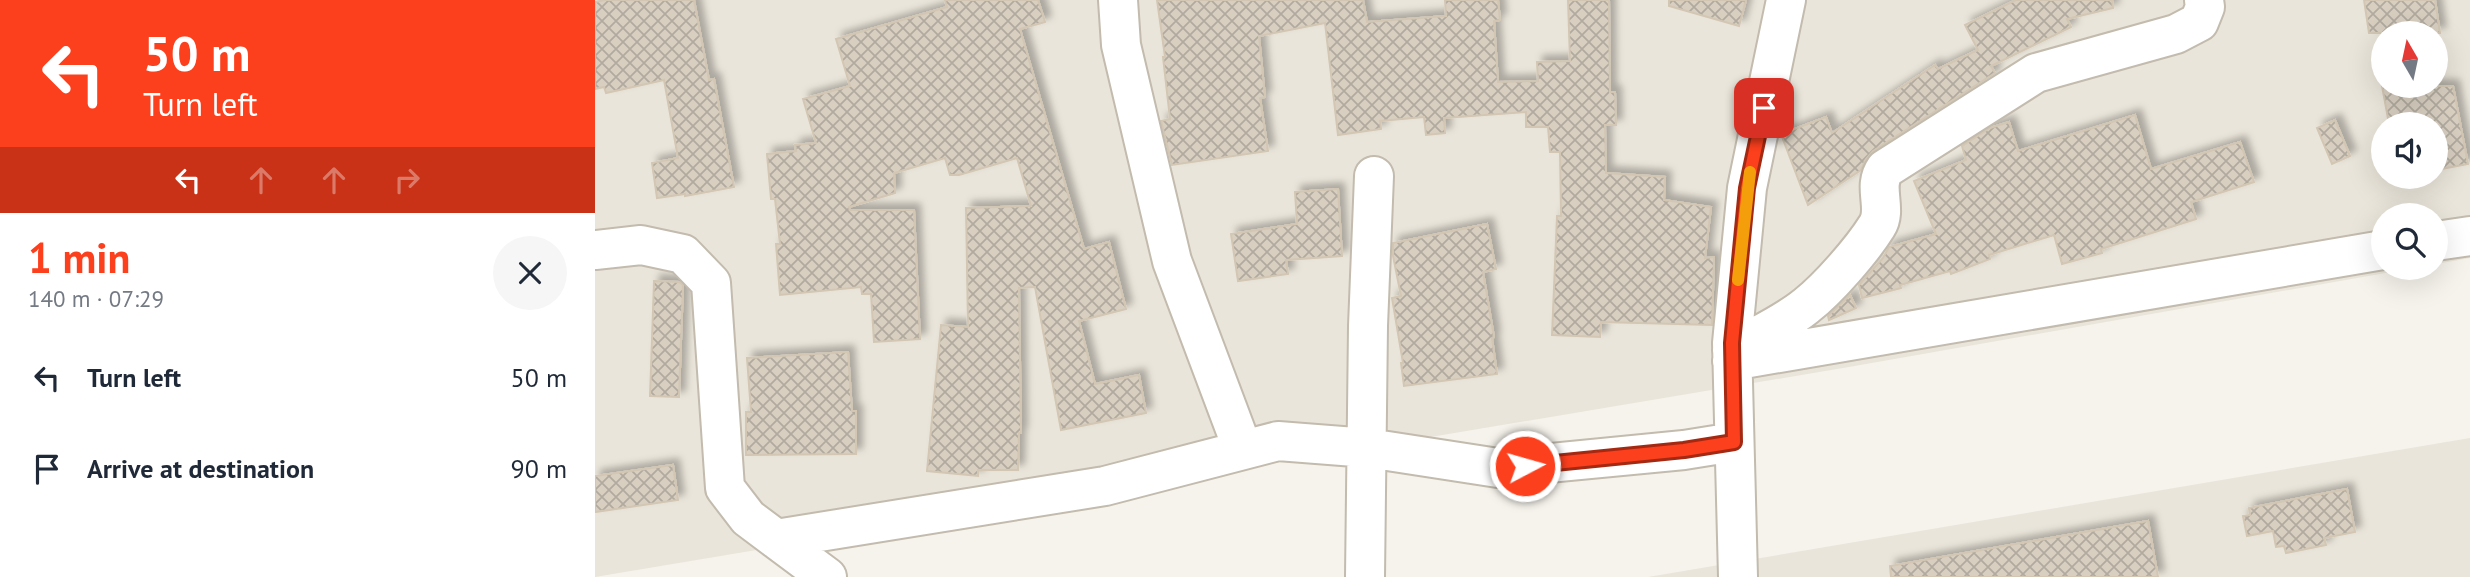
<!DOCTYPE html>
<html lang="en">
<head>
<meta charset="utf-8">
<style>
  :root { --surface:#fff; --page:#f6f6f7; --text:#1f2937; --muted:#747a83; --accent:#fc3f1d }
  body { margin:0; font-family:"PT Sans",sans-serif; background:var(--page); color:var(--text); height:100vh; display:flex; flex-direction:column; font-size:26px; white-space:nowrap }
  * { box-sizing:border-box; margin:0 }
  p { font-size:23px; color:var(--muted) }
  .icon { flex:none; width:38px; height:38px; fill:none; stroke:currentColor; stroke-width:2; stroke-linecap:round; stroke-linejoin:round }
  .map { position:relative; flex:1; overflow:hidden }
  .panel { display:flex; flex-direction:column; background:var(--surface); width:595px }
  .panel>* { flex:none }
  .hud { background:#fc3f1d; color:#fff; overflow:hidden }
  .needle { width:46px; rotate:351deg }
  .controls { position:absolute; left:1776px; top:21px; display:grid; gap:14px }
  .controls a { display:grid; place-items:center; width:77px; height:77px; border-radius:50%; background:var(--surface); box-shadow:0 7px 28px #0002; font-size:35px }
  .pin { position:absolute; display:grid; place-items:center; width:60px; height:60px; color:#fff; margin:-30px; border-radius:14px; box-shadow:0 4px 10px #0006 }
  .me { position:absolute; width:77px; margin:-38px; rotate:84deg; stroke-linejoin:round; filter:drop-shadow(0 0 5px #0008) }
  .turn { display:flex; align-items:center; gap:24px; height:147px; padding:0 28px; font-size:32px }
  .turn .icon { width:91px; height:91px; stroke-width:2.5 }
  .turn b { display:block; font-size:49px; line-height:60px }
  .lanes { display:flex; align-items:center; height:66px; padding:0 28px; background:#0003; justify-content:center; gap:35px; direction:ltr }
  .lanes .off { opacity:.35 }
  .round { display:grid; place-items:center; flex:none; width:74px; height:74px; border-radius:37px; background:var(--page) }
  .summary { display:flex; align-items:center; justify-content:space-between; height:119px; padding:0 28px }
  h1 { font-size:42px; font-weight:700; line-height:52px; color:var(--accent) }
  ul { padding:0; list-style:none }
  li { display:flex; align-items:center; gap:21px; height:91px; padding:0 28px }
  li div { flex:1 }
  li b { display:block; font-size:26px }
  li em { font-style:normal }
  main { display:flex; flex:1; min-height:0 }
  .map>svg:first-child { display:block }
  .residential { fill:#eae5da; fill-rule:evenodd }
  .building { fill:url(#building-cross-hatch); stroke:#d3c7b4; stroke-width:2; filter:url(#shadow) }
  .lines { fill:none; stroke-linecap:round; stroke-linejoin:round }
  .minor-casing { stroke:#c2bbae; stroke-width:42 }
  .minor { stroke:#fff; stroke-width:38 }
  .route-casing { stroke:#a42913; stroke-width:18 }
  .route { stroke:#fc3f1d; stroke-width:12 }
  .slow { stroke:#f59e0b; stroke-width:12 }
</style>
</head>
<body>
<main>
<section class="panel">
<div class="hud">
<div class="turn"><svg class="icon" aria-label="left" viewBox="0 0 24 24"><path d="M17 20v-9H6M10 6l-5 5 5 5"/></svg><div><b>50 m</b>Turn left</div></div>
<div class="lanes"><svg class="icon" aria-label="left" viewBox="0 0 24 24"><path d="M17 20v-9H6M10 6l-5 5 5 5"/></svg><svg class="icon off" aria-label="ahead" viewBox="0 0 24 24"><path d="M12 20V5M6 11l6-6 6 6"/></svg><svg class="icon off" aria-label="ahead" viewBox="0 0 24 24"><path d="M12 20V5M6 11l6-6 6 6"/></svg><svg class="icon off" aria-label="right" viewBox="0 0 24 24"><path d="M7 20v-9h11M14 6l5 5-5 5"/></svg></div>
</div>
<div class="summary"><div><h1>1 min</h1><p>140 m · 07:29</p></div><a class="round"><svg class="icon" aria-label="close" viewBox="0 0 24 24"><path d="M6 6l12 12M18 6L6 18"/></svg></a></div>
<ul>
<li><svg class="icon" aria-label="left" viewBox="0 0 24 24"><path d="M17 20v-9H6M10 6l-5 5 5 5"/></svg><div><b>Turn left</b></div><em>50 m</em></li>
<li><svg class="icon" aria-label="arrive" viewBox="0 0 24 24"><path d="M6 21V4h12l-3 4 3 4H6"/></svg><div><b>Arrive at destination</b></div><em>90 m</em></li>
</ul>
</section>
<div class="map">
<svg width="1875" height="577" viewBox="0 0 1875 577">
  <defs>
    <pattern id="building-cross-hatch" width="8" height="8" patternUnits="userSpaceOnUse" patternTransform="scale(1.75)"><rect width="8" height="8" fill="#d8cfc1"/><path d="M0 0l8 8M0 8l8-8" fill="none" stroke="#b1aa9e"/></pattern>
    <filter id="shadow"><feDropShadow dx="6" dy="-6" stdDeviation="3.5" flood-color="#0004"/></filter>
  </defs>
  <rect width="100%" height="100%" fill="#f6f3ec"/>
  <path class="residential" d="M0 0H1875V258L1841 264V215H1788V268H1819L1254 367 0 577ZM1788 33H1841V86H1788ZM1788 124H1841V177H1788Z
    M1875 438V577H1053Z"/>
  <path class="building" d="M10 0H99L114 80 119 79 139 187 90 196V194L62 198 57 163 83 158 69 80 11 93 9 87 0 89V2Z
    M350 0H443L450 22 425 29 489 249 514 242 531 309 484 321 500 384 544 375 551 413 466 430 440 287 424 288 426 433H424L423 470H383V476L332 471 346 325 373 327 371 208 436 206 422 158 364 175H355L350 158 299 173 300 193 254 207 255 210H319L325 339 279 342 276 294H267L266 287 185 295 181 244H185L180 199H176L172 154 201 151 200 145 221 143 208 99 255 86 241 39 352 7Z
    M562 0H768L772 22 851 16 850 0H903L905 20 899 21 903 82 943 81 942 62 975 61 973 0H1014L1015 92H1020L1021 125H1010L1011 173 1070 177 1069 200 1116 207 1110 258 1119 257 1117 325 1006 322 1005 337 957 335 962 216H966L965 152H955L953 127H931V112L849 118 850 133 831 135 829 117 785 121 786 129 743 135 730 23 664 36 670 97 665 98 673 151 577 165 566 121 575 119 568 57H570Z
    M1074 0H1151L1144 26 1074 6Z
    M1421 0H1517L1518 8 1472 19 1476 27 1396 66 1400 73 1278 151 1271 159 1266 170 1213 205 1186 134 1231 117 1237 133 1340 65 1343 69 1383 50 1370 25Z
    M1769 0H1840L1845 33H1774Z
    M1787 86H1858L1873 164 1841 170V124H1794Z
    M1540 115 1556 169 1645 142 1659 182 1596 202 1601 219 1506 249 1507 253 1467 264 1459 235 1394 255 1395 259 1356 274 1355 271 1305 285 1306 288 1267 298 1264 285 1288 258 1294 247 1341 234 1319 181 1371 160 1367 146 1395 128 1414 122 1423 151Z
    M1740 120 1755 156 1737 164 1722 128Z
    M743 189 747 256 691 260 693 274 643 281 636 234 702 224 700 192Z
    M892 224 901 269 888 272 899 337 897 338 902 374 809 386 806 363H808L797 298 806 296 798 256V243Z
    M59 281 84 282 88 285 84 397 55 396Z
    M1255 295 1261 308 1234 320 1233 316Z
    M253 352 257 411H261V454L151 455V412H156L152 358Z
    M78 465 83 500 0 512V476Z
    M1752 489 1760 532 1729 538 1731 545 1691 553 1689 546 1681 547 1678 531 1652 536 1648 516 1655 515 1654 508Z
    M1553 521 1563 577H1296L1295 566Z"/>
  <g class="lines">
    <g class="minor-casing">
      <path id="minor" d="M523 0 526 45 577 261 648 450
        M1841 241 1875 236
        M0 250 46 245 88 254 116 283 130 488 153 518 232 577
        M1137 350C1161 336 1189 324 1211 306 1233 289 1267 250 1282 226 1293 209 1277 187 1290 169L1441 73 1581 34 1604 22 1610 7 1609 0
        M1137 361 1788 250
        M181 539 510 486 683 441 773 448 903 468 1089 450 1139 442
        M770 577 773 326 779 176
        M1143 577 1137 343 1152 188 1191 0"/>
    </g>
    <use href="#minor" class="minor"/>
  </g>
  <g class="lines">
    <g class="route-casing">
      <path id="route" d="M930 466 1089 450 1139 442 1137 343 1152 188 1169 108"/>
    </g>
    <use href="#route" class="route"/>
    <path class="slow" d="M1143 280 1155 172"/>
  </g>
</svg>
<div class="controls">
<a><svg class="needle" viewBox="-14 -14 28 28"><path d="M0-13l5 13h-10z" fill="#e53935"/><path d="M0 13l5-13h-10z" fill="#747a83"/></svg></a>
<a><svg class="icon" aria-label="sound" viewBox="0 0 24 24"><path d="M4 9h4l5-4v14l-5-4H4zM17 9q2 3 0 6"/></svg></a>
<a><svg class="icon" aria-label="search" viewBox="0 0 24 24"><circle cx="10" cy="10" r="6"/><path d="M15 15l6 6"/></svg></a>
</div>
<div class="pin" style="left:1169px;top:108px;background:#d93025"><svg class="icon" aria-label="arrive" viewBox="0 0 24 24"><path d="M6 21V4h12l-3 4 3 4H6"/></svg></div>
<svg class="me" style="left:930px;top:466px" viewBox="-20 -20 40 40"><circle r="17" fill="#fc3f1d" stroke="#fff" stroke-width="3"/><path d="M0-11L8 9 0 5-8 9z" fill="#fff"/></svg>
</div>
</main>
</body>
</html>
